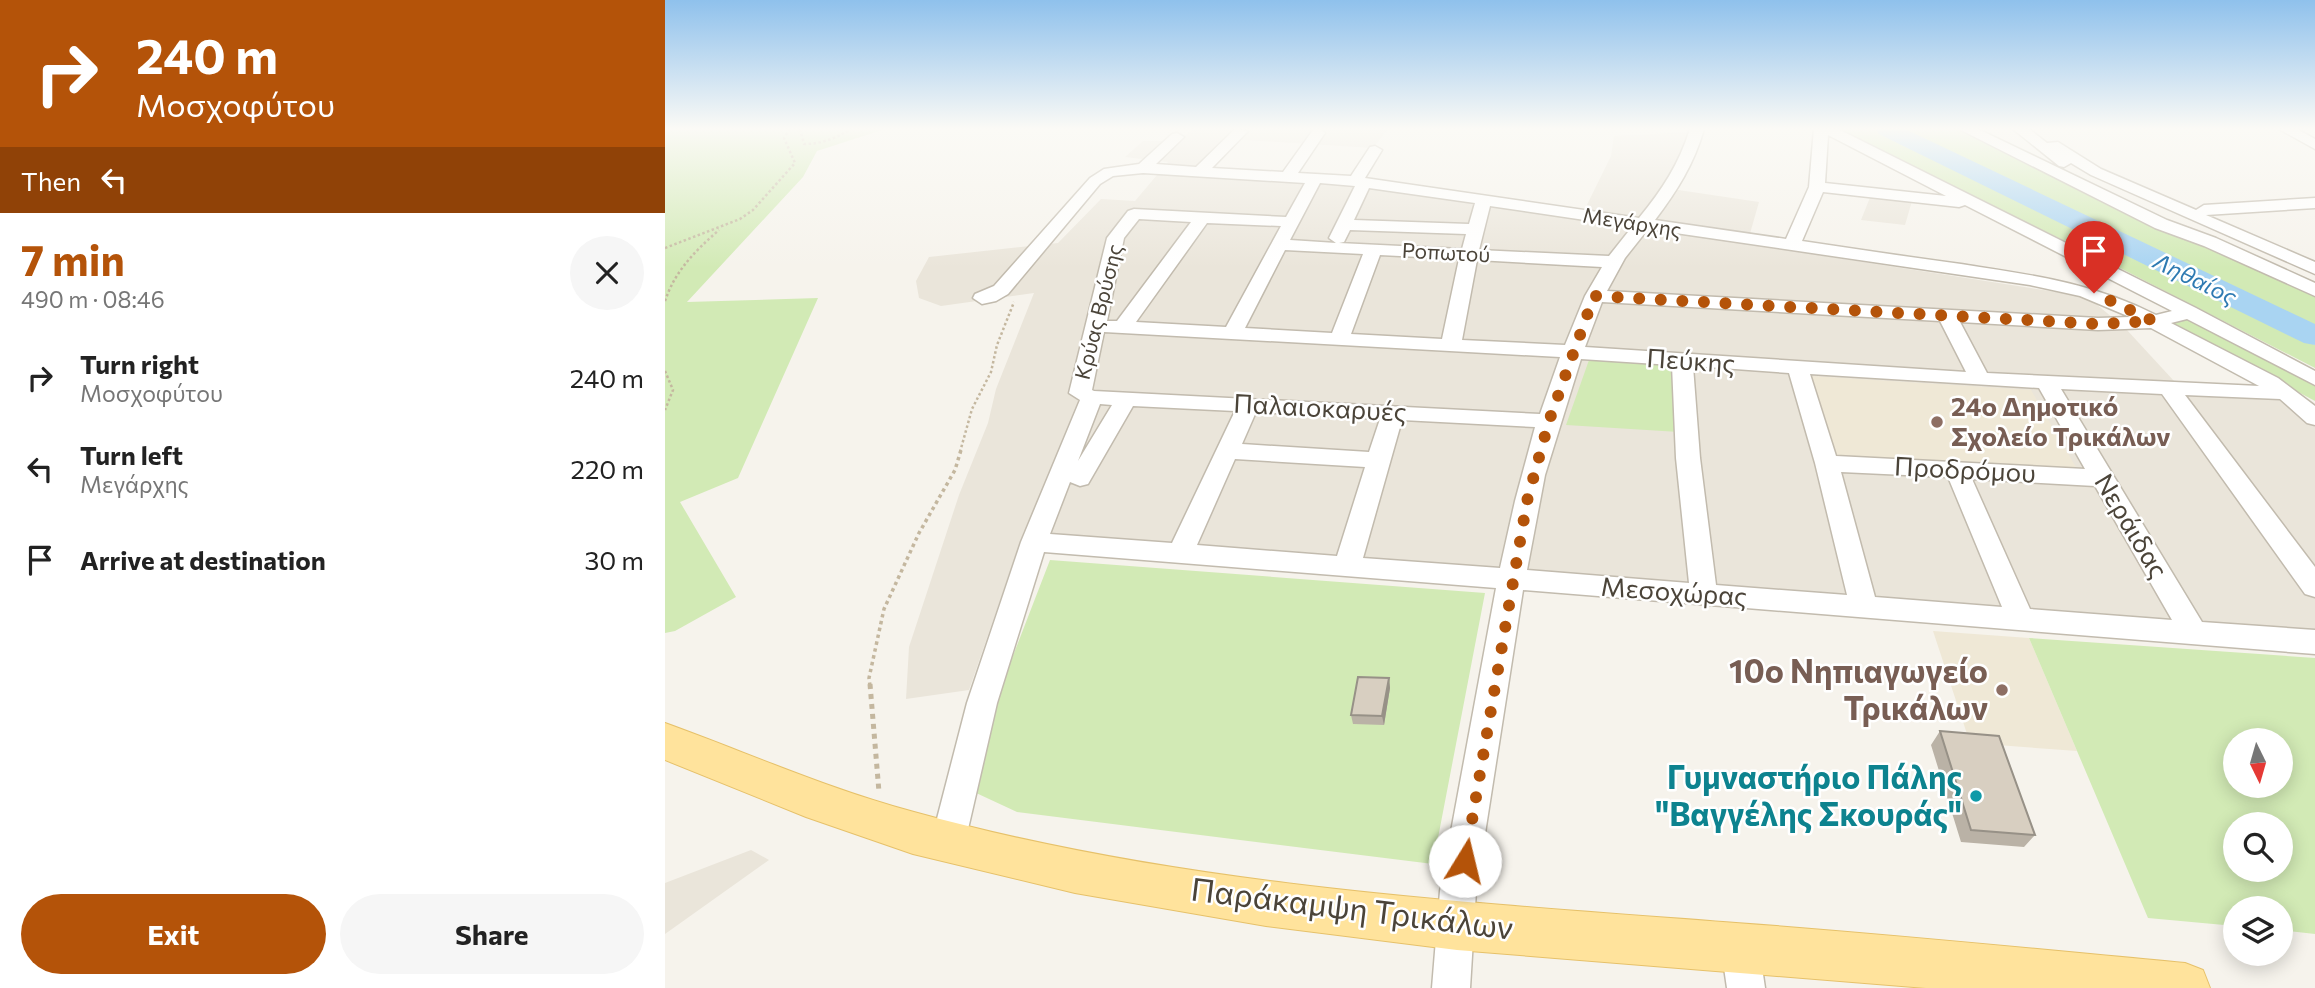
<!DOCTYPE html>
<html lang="en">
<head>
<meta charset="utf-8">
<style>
  :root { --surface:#fff; --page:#f6f6f6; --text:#222; --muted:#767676; --accent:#b45309 }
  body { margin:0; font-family:Commissioner,sans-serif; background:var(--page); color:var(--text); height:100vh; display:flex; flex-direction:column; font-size:26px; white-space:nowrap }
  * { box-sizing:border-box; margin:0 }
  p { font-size:23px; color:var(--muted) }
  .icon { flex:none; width:38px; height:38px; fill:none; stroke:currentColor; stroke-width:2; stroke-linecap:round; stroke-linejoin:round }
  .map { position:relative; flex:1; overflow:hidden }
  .sheet { display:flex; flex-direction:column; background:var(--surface); width:665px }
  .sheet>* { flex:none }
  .guide { background:#b45309; color:#fff; overflow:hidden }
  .needle { width:46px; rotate:175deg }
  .fabs { position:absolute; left:1558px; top:728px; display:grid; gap:14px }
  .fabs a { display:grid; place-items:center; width:70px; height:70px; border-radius:50%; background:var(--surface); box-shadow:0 4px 18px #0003; font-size:35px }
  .pin { position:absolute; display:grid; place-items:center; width:60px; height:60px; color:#fff; margin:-72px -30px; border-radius:50% 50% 50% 0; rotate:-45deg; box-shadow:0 0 7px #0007 }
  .pin .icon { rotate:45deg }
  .me { position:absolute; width:77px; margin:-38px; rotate:9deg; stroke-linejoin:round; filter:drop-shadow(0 0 5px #0008) }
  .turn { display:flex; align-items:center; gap:24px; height:147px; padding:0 21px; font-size:32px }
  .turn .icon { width:91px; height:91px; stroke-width:2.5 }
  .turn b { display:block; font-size:49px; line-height:60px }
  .then { display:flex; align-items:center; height:66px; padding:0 21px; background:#0003; gap:14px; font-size:26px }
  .round { display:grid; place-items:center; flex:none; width:74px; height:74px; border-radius:37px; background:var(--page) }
  .summary { display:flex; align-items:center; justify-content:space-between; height:119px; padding:0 21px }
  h1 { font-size:42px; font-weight:700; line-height:52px; color:var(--accent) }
  .cta { display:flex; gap:14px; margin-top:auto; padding:14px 21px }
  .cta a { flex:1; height:80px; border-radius:42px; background:var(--accent); color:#fff; font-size:28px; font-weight:700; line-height:80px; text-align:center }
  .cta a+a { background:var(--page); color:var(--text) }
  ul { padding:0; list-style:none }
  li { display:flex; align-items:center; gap:21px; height:91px; padding:0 21px }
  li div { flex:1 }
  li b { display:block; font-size:26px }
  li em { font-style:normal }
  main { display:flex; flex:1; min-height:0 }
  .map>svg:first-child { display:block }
  .residential { fill:#eae5da }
  .education { fill:#efe8d6 }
  .green { fill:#d2eab5; fill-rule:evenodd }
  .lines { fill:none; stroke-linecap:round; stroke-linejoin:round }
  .river { fill:#a9d4f2; fill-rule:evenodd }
  .minor-casing { stroke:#c2bbae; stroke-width:3 }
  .major-casing { stroke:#e6c16a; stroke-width:2 }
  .path-far2 { stroke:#c4b79f; stroke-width:2.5; stroke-dasharray:2.5 2.5; stroke-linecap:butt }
  .path-far1 { stroke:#c4b79f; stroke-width:3.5; stroke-dasharray:3.5 3.5; stroke-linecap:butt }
  .path { stroke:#c4b79f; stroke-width:5; stroke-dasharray:5 5; stroke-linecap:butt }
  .minor { fill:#fff; fill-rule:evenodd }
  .major { fill:#ffe39c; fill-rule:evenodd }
  .wall { fill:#bab2a6 }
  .shaded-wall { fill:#979187 }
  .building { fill:#d8cfc1; stroke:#979187; stroke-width:2 }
  .route { stroke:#b45309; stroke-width:12; stroke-dasharray:0 21.6 }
  .education-dot { fill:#8d6e63; stroke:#fff; stroke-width:2.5 }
  .culture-dot { fill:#0f9aa8; stroke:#fff; stroke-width:2.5 }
  .labels { text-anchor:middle; stroke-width:5; stroke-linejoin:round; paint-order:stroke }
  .far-street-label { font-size:21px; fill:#4b4439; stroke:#fff }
  .far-water-label { font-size:23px; font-style:italic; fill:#2e7ab2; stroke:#fff }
  .street-label { font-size:26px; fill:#4b4439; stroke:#fff }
  .education-label { font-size:26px; font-weight:bold; fill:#785e54; stroke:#fff; text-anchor:start }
  .near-education-label { font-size:32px; font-weight:bold; fill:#785e54; stroke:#fff; text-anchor:end }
  .near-culture-label { font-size:32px; font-weight:bold; fill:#0d838f; stroke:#fff; text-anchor:end }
  .near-street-label { font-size:32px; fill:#4b4439; stroke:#fff }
</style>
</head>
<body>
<main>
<section class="sheet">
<div class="guide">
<div class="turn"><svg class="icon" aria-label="right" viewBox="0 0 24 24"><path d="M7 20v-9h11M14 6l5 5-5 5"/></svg><div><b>240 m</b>Μοσχοφύτου</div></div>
<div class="then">Then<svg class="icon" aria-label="left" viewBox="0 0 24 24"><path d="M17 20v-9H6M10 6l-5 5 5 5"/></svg></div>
</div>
<div class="summary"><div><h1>7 min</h1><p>490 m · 08:46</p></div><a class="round"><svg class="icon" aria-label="close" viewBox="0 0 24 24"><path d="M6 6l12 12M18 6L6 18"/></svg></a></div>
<ul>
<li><svg class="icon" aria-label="right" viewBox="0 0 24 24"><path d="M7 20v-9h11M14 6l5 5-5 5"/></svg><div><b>Turn right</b><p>Μοσχοφύτου</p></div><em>240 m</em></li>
<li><svg class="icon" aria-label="left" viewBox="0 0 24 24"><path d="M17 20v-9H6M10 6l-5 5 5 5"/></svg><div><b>Turn left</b><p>Μεγάρχης</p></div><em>220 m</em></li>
<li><svg class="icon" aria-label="arrive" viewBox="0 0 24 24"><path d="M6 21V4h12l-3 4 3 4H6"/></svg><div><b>Arrive at destination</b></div><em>30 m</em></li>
</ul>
<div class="cta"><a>Exit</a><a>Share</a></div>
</section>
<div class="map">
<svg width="1650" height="988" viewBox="0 0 1650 988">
  <rect width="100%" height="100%" fill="#f6f3ec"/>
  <path class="residential" d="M528 129H723L708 148 564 139 527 174 691 184 915 219 946 156 949 136 1024 132 1016 159 1000 188 1094 202 1082 244 1423 297 1461 329 1521 394 1622 399 1650 427V630L359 531 304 690 241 699 244 647 294 495 323 423 331 389 369 293 276 306 254 298 251 281 264 257 393 243 436 199 470 201 503 162 460 157 478 141H514Z
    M1206 195 1247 201 1240 225 1196 220Z
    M86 850 104 860 0 934V883Z"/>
  <path class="education" d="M1146 376 1366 390 1412 469 1170 455Z
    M1268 631 1364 638 1412 751 1305 743Z"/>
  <path class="green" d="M0 129H220L152 151 138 177 22 302 153 298 73 478 15 502 71 597 10 631 0 633Z
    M1172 129H1210L1650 345V368L1459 270Z
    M1233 129H1297L1650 294V330Z
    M1525 319 1650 386V401L1506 324Z
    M924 360 1010 366 1014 432 901 425Z
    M385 560 820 593 768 864 352 812 309 792 332 697Z
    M1364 638 1650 658V934L1615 930V908H1570V926L1483 918ZM1570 740H1615V786H1570ZM1570 824H1615V870H1570Z"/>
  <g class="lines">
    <path class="river" d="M1211 129H1240L1650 324V345L1639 343 1214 134Z"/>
    <g class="minor-casing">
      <path id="minor" d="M570 129 583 131 547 168 618 172 648 130 656 129 660 133 633 173 686 176 705 147 710 146 717 150 700 178 974 218C997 190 1014 164 1025 129H1039C1029 164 1012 191 990 220L1121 239 1144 187 1149 129H1173L1531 308 1650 371V385L1522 319 1506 323 1613 378 1650 406V425L1642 423 1615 399 1520 395 1650 567V597L1640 594 1497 394 1396 389 1537 622 1650 630V654L858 590 811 891 805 988H767L775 891 831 588 379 552 332 703 300 842 295 854 283 859 271 854 266 842 302 703 356 542 415 400 404 393 442 238 463 211 469 209 621 217 640 183 478 173 448 176 435 184 343 294 331 301 317 304 308 298 310 294 329 286 425 178 439 169 474 164 507 134 512 133 519 137 491 164 531 167ZM1163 135 1281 196 1160 183ZM655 183 690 186 664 238 671 243 625 240ZM704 188 810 203 804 224 689 220ZM1158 192 1294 207 1300 205 1507 311 1491 315C1426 282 1366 275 1296 264 1243 257 1190 249 1137 241ZM825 206 967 227 944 256 814 250ZM474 219 526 222 452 321H442L459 238ZM542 223 616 226 561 327 471 322ZM983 229 1365 285 1415 296 1465 317 1433 318 942 291 960 258ZM685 230 801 234 797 249 674 243 679 242ZM620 250 698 254 667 333 580 328ZM715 255 794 259 777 339 686 334ZM812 260 937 267 920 296 900 345 797 340ZM937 302 1275 321 1301 372 920 347ZM1295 322 1433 330 1486 328 1594 386 1322 373ZM439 332 895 357 875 414 429 391 427 390ZM916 359 1007 365 1011 458 1024 583 862 570 880 475ZM1028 366 1124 373 1150 463 1182 595 1051 585 1035 458ZM1145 374 1374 388 1420 469 1171 456ZM435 404 447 405 413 461ZM468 406 570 411 507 543 385 534 405 482 415 486 423 484ZM591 412 715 419 704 452 577 444ZM737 420 870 427 850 501 835 568 698 558ZM570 459 700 467 672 556 532 545ZM1176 472 1283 477 1337 607 1210 597ZM1307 479 1430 486 1507 620 1365 609Z
        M1294 129H1313L1502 220 1551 238 1650 283V296L1539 246 1490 228Z
        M1348 129H1364L1382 143 1393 142 1436 169 1531 210 1539 205 1650 198V208L1541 215 1650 262V274L1426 175 1406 163 1399 167 1394 166Z
        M1614 129H1632L1650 139V149Z
        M1075 928 1088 934 1094 947 1100 988H1062L1056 947 1062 934Z"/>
    </g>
    <g class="major-casing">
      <path id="major" d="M0 723C83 753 163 789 249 812 516 886 796 902 1071 923 1221 934 1370 949 1520 963L1538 970 1545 988H1261L792 950 601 926 410 893 248 854 141 817 0 760Z"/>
    </g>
    <path class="path-far2" d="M135 129 139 144C157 144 171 138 186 129
      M0 248 75 219 88 210 130 163 119 138 125 129
      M0 301C10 271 30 251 54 230
      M0 371 8 390 0 410
      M295 452 307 409 326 372 332 345 349 302"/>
    <path class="path-far1" d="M205 686 204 678 219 609 254 533 290 470 296 450"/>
    <path class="path" d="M205 684 214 792"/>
    <use href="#minor" class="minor"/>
    <use href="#major" class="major"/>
  </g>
  <path class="wall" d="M724 678 725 688 719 725 688 724 686 715Z
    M1275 731 1370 835 1359 847 1296 842 1266 745Z"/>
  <path class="shaded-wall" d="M724 678 725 688 719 725 717 716Z"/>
  <path class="building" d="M693 677 724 678 717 716 686 715Z
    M1275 731 1334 736 1370 835 1306 830Z"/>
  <linearGradient id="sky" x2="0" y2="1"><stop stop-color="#8fc1ec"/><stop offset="0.48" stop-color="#fbfaf6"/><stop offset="1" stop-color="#fbfaf6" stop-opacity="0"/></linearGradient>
  <rect width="1650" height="268" fill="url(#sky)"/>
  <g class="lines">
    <path class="route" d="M800 861 862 501 884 421 929 296 1433 324 1488 321 1429 293"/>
  </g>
  <g class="education-dot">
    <circle cx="1272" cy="422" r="7"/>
    <circle cx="1337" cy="690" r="7"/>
  </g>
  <circle class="culture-dot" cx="1311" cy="796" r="7"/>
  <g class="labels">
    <g class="far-street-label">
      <text transform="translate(967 223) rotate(9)" y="7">Μεγάρχης</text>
      <text transform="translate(781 253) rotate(3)" y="7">Ροπωτού</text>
      <text transform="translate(434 312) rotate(-76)" y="7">Κρύας Βρύσης</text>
    </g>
    <g class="far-water-label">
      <text transform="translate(1530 279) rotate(26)" y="8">Ληθαίος</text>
    </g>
    <g class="street-label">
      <text transform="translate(1026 361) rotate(4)" y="9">Πεύκης</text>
      <text transform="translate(655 408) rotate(3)" y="9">Παλαιοκαρυές</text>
      <text transform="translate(1300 470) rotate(3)" y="9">Προδρόμου</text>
      <text transform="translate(1466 526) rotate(59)" y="9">Νεράιδας</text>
      <text transform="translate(1009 592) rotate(4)" y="9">Μεσοχώρας</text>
    </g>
    <g class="education-label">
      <text x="1286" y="416">24ο Δημοτικό<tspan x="1286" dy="30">Σχολείο Τρικάλων</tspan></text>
    </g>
    <g class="near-education-label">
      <text x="1323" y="683">10ο Νηπιαγωγείο<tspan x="1323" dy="37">Τρικάλων</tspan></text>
    </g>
    <g class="near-culture-label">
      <text x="1297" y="789">Γυμναστήριο Πάλης<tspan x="1297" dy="37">"Βαγγέλης Σκουράς"</tspan></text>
    </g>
    <g class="near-street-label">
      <text transform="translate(687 909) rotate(7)" y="11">Παράκαμψη Τρικάλων</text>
    </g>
  </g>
</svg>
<div class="fabs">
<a><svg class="needle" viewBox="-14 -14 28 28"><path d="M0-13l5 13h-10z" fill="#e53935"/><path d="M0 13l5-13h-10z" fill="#767676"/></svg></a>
<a><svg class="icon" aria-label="search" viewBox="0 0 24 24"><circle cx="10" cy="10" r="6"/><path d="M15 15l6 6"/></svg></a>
<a><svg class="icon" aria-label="layers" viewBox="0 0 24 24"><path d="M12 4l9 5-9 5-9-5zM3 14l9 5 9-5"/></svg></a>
</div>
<div class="pin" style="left:1429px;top:293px;background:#d93025"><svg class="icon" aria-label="arrive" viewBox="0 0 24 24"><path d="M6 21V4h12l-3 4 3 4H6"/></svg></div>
<svg class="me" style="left:800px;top:861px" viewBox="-20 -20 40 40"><circle r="19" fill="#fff"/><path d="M0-13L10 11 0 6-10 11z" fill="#b45309"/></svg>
</div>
</main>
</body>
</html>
